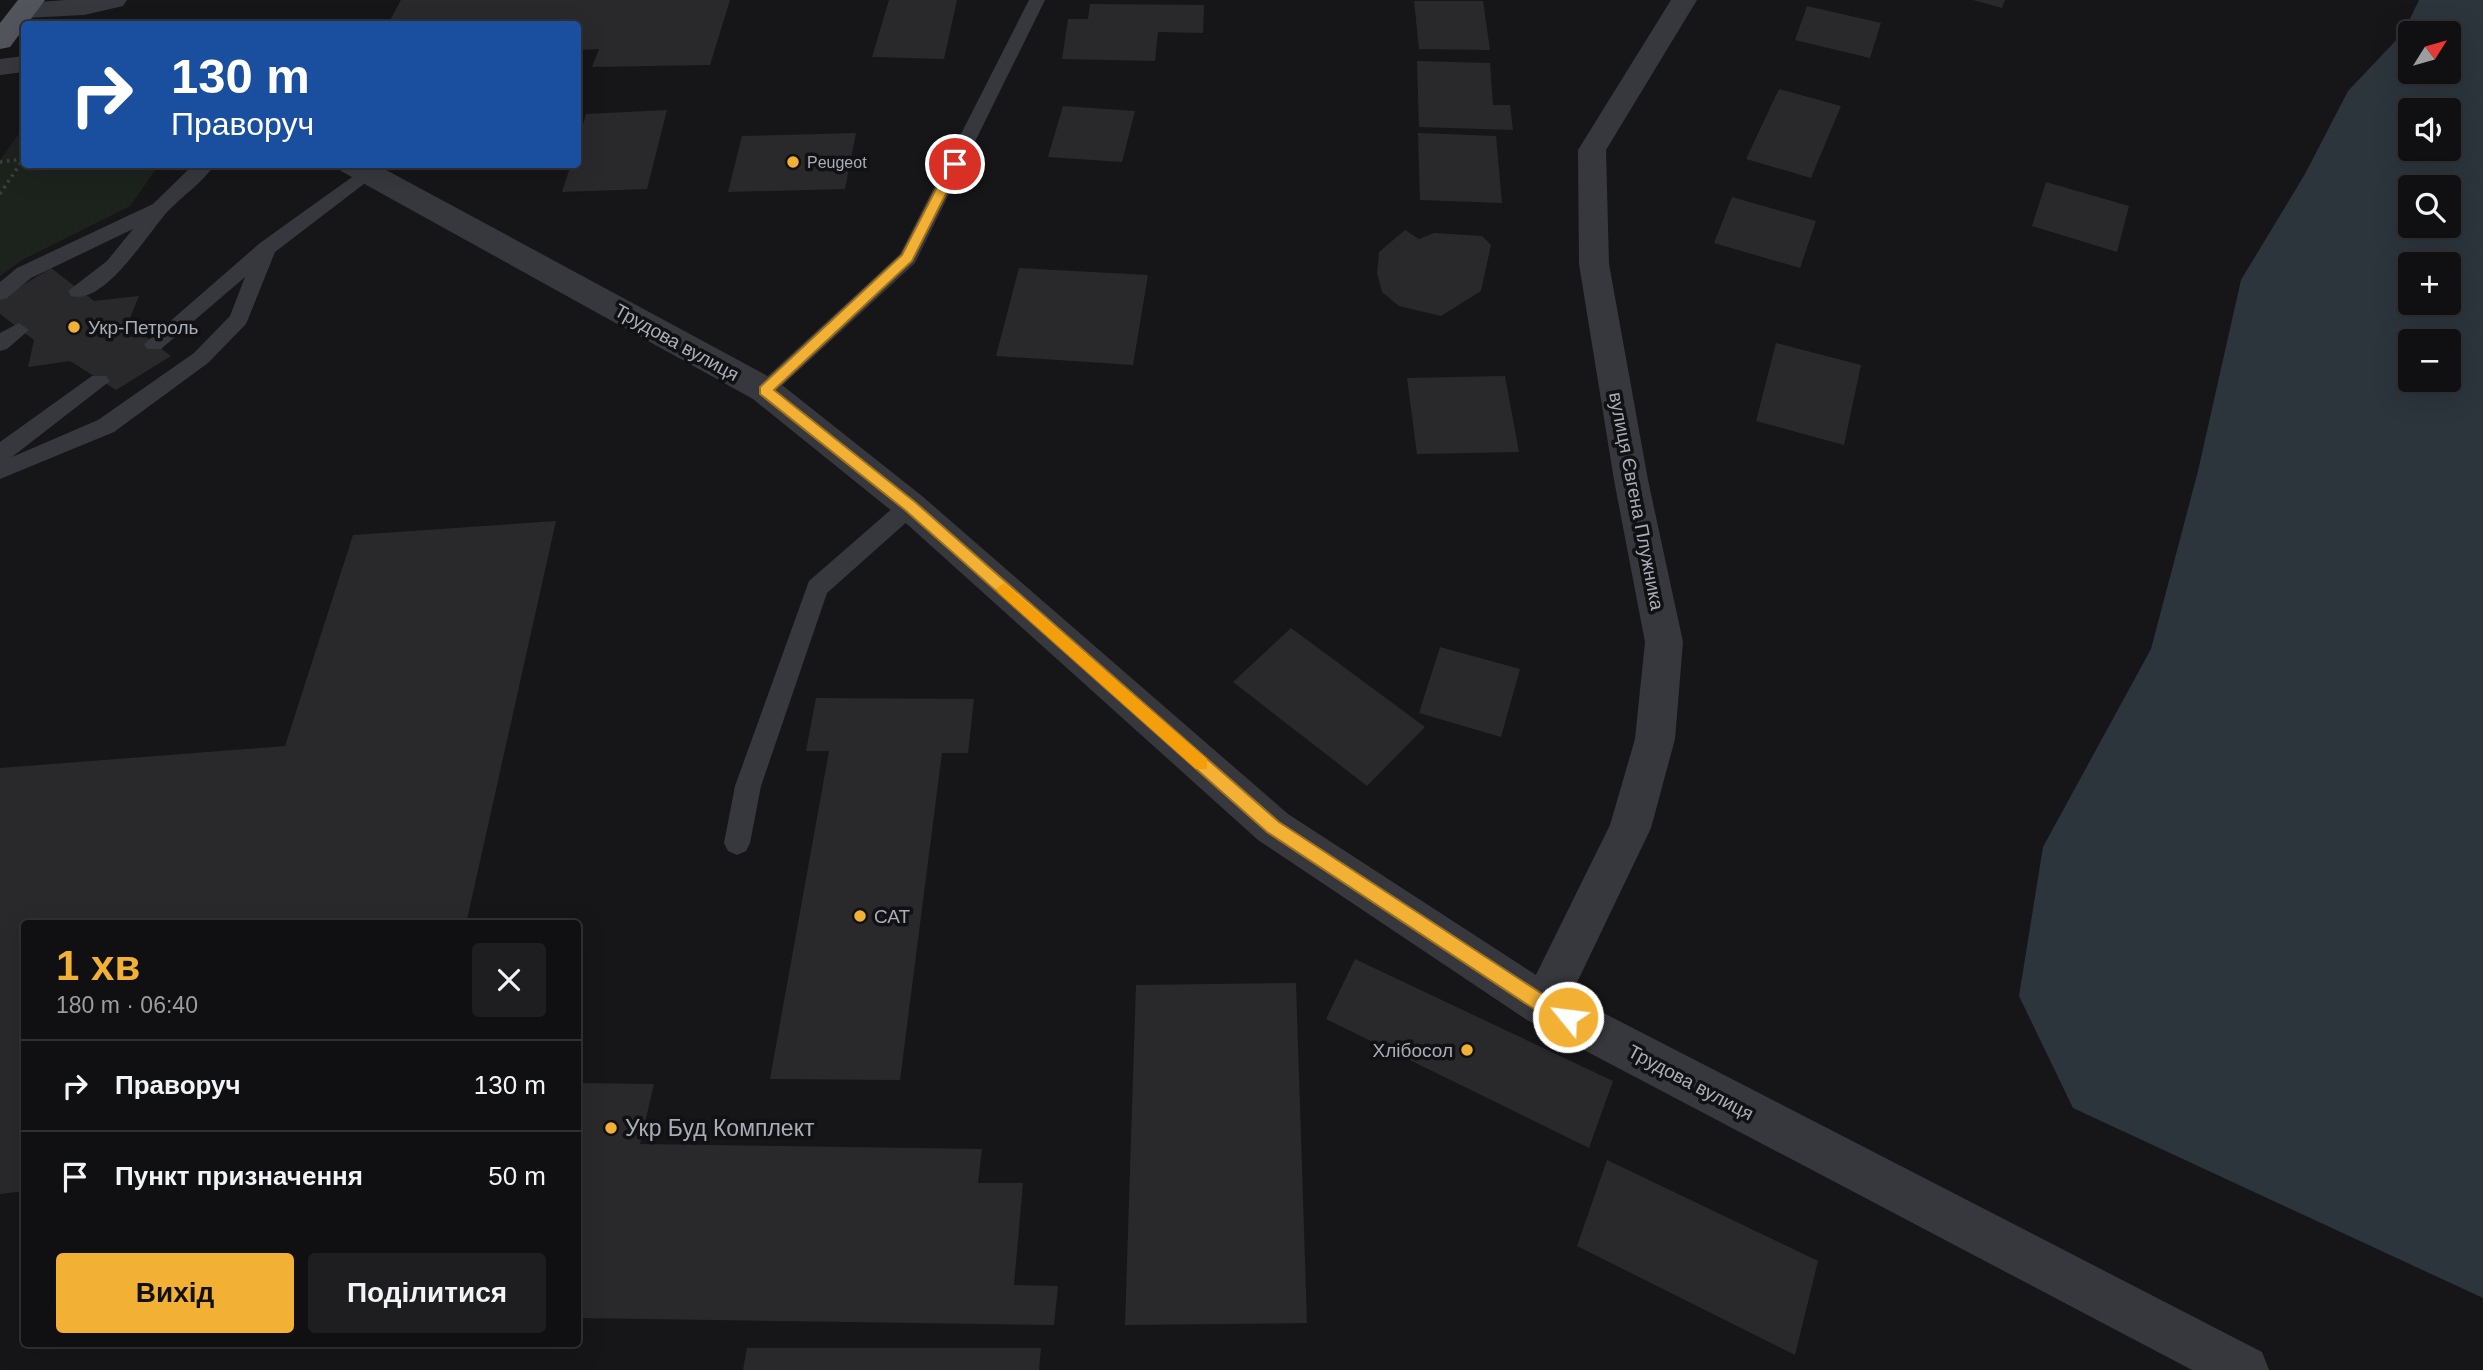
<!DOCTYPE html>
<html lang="uk">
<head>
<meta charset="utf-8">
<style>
  :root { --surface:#101012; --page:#1e1e20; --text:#f1f3f6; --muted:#9c9d9f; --line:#303032; --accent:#f2b134 }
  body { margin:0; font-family:Arial,sans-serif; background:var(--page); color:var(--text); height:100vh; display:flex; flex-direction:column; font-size:26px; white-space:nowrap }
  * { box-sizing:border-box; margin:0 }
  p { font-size:23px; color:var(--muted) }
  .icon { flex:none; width:38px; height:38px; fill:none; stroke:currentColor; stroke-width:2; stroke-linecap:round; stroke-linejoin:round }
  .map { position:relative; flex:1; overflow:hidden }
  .panel { position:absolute; left:21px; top:920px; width:560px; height:427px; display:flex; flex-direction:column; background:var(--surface); border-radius:7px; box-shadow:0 7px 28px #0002,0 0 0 2px var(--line) }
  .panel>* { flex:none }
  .banner { position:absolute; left:21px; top:21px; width:560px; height:147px; border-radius:7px; box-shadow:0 7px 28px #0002,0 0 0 2px var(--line); background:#1a4fa0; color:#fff; overflow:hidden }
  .needle { width:46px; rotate:53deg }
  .controls { position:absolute; left:2398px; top:21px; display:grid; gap:14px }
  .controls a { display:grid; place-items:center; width:63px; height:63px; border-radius:7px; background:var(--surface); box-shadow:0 7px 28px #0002,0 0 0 2px var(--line); font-size:35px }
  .pin { position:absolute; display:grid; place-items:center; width:60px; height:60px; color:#fff; margin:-30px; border:4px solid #fff; border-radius:50%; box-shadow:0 2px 7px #0007 }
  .me { position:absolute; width:77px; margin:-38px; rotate:299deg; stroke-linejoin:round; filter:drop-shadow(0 0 5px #0008) }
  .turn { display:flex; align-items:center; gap:24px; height:147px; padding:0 35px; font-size:32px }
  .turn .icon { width:91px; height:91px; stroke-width:2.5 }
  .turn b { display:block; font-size:49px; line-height:60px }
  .round { display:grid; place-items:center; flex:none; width:74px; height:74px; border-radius:7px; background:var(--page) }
  .overview { display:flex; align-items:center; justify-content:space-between; height:119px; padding:0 35px }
  h1 { font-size:42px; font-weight:700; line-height:52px; color:var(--accent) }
  .cta { display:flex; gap:14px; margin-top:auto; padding:14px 35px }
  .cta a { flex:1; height:80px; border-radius:7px; background:var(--accent); color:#111; font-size:28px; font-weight:700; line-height:80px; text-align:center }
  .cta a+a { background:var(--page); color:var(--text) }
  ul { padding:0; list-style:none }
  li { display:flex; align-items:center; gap:21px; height:91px; padding:0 35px; border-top:2px solid var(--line) }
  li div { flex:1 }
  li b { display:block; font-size:26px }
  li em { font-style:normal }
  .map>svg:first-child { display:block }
  .green { fill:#1c231d }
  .water { fill:#2c353c; fill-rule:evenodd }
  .building { fill:#29292c }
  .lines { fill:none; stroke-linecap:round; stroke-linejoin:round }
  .path { stroke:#3d3f44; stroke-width:3.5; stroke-dasharray:2.5 4.5; stroke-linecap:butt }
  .service { fill:#37383d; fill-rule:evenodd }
  .minor { fill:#37383d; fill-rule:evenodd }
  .tertiary { fill:#37383d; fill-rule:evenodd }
  .primary { fill:#53555c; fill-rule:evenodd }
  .route { fill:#f2b134; stroke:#9d7322; stroke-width:2 }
  .slow { fill:#f59e0b }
  .poi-dot { fill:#f2b134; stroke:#111113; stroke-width:2.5 }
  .labels { text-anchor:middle; stroke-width:7; stroke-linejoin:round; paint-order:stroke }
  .far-poi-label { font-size:16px; fill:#a8adb8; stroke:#111113; text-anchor:start }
  .poi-label { font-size:19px; fill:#a8adb8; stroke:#111113; text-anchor:start }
  .street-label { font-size:19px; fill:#a8adb8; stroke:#111113 }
  .near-poi-label { font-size:23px; fill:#a8adb8; stroke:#111113; text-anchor:start }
</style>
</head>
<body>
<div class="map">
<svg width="2483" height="1370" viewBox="0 0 2483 1370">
  <rect width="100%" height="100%" fill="#161618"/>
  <path class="green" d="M24 127V164L159 165 130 206 22 260 0 276V160Z"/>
  <path class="water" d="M2419 0H2483V1298L2073 1108 2019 996 2043 847 2151 649 2198 471 2241 280 2305 174 2348 91 2403 33ZM2410 33H2448V72H2410ZM2410 110H2448V149H2410ZM2410 187H2448V226H2410ZM2410 264H2448V303H2410ZM2410 341H2448V380H2410Z"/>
  <path class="building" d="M401 0H730L710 65 592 67 599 49 578 50V24H388Z
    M889 0H957L944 59 872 57Z
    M1973 0H2005L2002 8Z
    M1414 1H1483L1490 50 1419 49Z
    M1090 4 1204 5 1203 33 1158 32 1155 61 1062 59 1068 19H1088Z
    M1807 6 1881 23 1870 58 1795 40Z
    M1417 61 1490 63 1493 105H1510L1513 130 1419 127Z
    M1779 89 1841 106 1811 178 1746 159Z
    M1063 106 1135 111 1122 162 1048 157Z
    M667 110 647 189 562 192 571 164H578V142L586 114Z
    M856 133 845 189 728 192 742 136Z
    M1418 133 1496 136 1502 203 1420 200Z
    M2046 182 2129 206 2117 252 2032 226Z
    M1732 197 1816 221 1800 268 1714 243Z
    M1405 230 1419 239 1434 233 1482 236 1491 245 1481 291 1441 316 1399 306 1382 292 1377 273 1379 252Z
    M51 268 94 301 139 296 128 323 171 356 116 390 70 361 28 367 34 340 0 314V299Z
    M1019 268 1148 275 1133 365 996 356Z
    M1776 343 1861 365 1844 445 1756 421Z
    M1505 376 1519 452 1417 454 1407 378Z
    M556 521 466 924H24V1191L0 1194V768L285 746 353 535Z
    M1291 628 1425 727 1367 786 1233 682Z
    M1440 647 1520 669 1501 737 1419 713Z
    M816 698 974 699 968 753H942L900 1080 770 1079 829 751H806Z
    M1355 959 1613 1081 1589 1148 1326 1019Z
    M1296 983 1307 1323 1125 1325 1136 985Z
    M578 1083 654 1084 640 1144 982 1149 978 1183H1023L1014 1285 1058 1286 1054 1325 578 1318Z
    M1607 1160 1818 1261 1795 1355 1577 1246Z
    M747 1348H1041L1039 1370H743Z"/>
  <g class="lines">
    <path class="path" d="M0 162 23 159
      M0 194 24 158"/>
    <path class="service" d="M1029 0H1045L915 263 772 395H758L754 390 758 385 900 254Z
      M194 164H215C203 182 184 195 169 210 149 231 105 306 71 296L68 291 107 261 133 229 31 278 7 298 0 300V282L17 268 153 204Z
      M366 167 375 173 373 177 275 252 246 324 208 363 114 432 0 479V442L92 376H106L110 381 12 457 98 420 194 353 230 316 245 277 161 349H147L144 344 260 243Z
      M19 323 29 330 7 349 0 351V333Z
      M910 497 918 500 921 506 918 512 827 593 761 786 750 843 746 851 737 855 728 851 724 843 735 786 809 581 902 500Z"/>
    <path class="minor" d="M66 0H127L123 6 84 15 25 18 16 16 12 10 16 4Z
      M1671 0H1697L1606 150 1609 264 1648 480 1683 642 1675 739 1651 828 1559 1020 1543 1027 1527 1020 1521 1005 1610 825 1635 739 1645 642 1614 480 1579 264 1578 150Z"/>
    <path class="tertiary" d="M24 56V72L0 75V59Z
      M337 164H375L777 381 922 496 1288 814 1559 990 2262 1352 2269 1370H2192L1527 1020 1258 840 898 516 753 399 341 171Z"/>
    <path class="primary" d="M18 0H45L10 47 0 49V23Z"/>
  </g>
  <path class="route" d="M955 160 961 164 912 261 774 390 915 502 1279 822 1550 999 1574 1011 1577 1017 1574 1024 1568 1026 1537 1011 1267 832 905 510 760 394V387L902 255 949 164Z"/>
  <path class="slow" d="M1004 583 1207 759V769H1196L999 593 996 589Z"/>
  <g class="poi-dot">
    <circle cx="793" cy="162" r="7"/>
    <circle cx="74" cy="327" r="7"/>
    <circle cx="860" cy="916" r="7"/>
    <circle cx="1467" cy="1050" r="7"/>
    <circle cx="611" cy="1128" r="7"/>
  </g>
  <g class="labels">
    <g class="far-poi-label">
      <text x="807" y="168">Peugeot</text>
    </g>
    <g class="poi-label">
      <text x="88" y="334">Укр-Петроль</text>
      <text x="874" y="923">САТ</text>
      <text x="1453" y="1057" text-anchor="end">Хлібосол</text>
    </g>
    <g class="street-label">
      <text transform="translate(677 342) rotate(29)" y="7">Трудова вулиця</text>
      <text transform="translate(1637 501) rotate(79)" y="7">вулиця Євгена Плужника</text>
      <text transform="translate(1691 1082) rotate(28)" y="7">Трудова вулиця</text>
    </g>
    <g class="near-poi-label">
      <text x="625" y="1136">Укр Буд Комплект</text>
    </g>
  </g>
</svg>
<div class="controls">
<a><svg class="needle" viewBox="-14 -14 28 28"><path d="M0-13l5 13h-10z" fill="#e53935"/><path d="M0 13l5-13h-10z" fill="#9c9d9f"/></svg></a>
<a><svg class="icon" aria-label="sound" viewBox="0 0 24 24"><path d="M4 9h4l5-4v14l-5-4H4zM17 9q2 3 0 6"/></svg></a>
<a><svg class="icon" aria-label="search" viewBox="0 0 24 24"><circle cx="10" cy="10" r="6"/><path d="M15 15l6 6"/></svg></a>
<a>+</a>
<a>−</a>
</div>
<div class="pin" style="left:955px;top:164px;background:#d93025"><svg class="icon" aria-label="arrive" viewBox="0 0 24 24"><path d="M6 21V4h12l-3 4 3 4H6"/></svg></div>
<svg class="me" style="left:1568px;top:1017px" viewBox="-20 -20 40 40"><circle r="17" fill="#f2b134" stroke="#fff" stroke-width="3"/><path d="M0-11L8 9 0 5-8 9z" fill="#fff"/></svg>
<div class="banner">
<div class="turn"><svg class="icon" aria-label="right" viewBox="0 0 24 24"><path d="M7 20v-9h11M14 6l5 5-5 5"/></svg><div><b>130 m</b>Праворуч</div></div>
</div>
<section class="panel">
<div class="overview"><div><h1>1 хв</h1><p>180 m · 06:40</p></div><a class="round"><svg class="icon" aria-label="close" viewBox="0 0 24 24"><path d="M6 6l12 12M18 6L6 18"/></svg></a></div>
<ul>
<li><svg class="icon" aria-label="right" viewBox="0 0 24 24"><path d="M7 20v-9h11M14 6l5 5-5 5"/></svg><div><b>Праворуч</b></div><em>130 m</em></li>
<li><svg class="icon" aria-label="arrive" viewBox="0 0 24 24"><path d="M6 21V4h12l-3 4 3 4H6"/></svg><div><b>Пункт призначення</b></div><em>50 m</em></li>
</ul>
<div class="cta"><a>Вихід</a><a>Поділитися</a></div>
</section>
</div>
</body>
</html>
